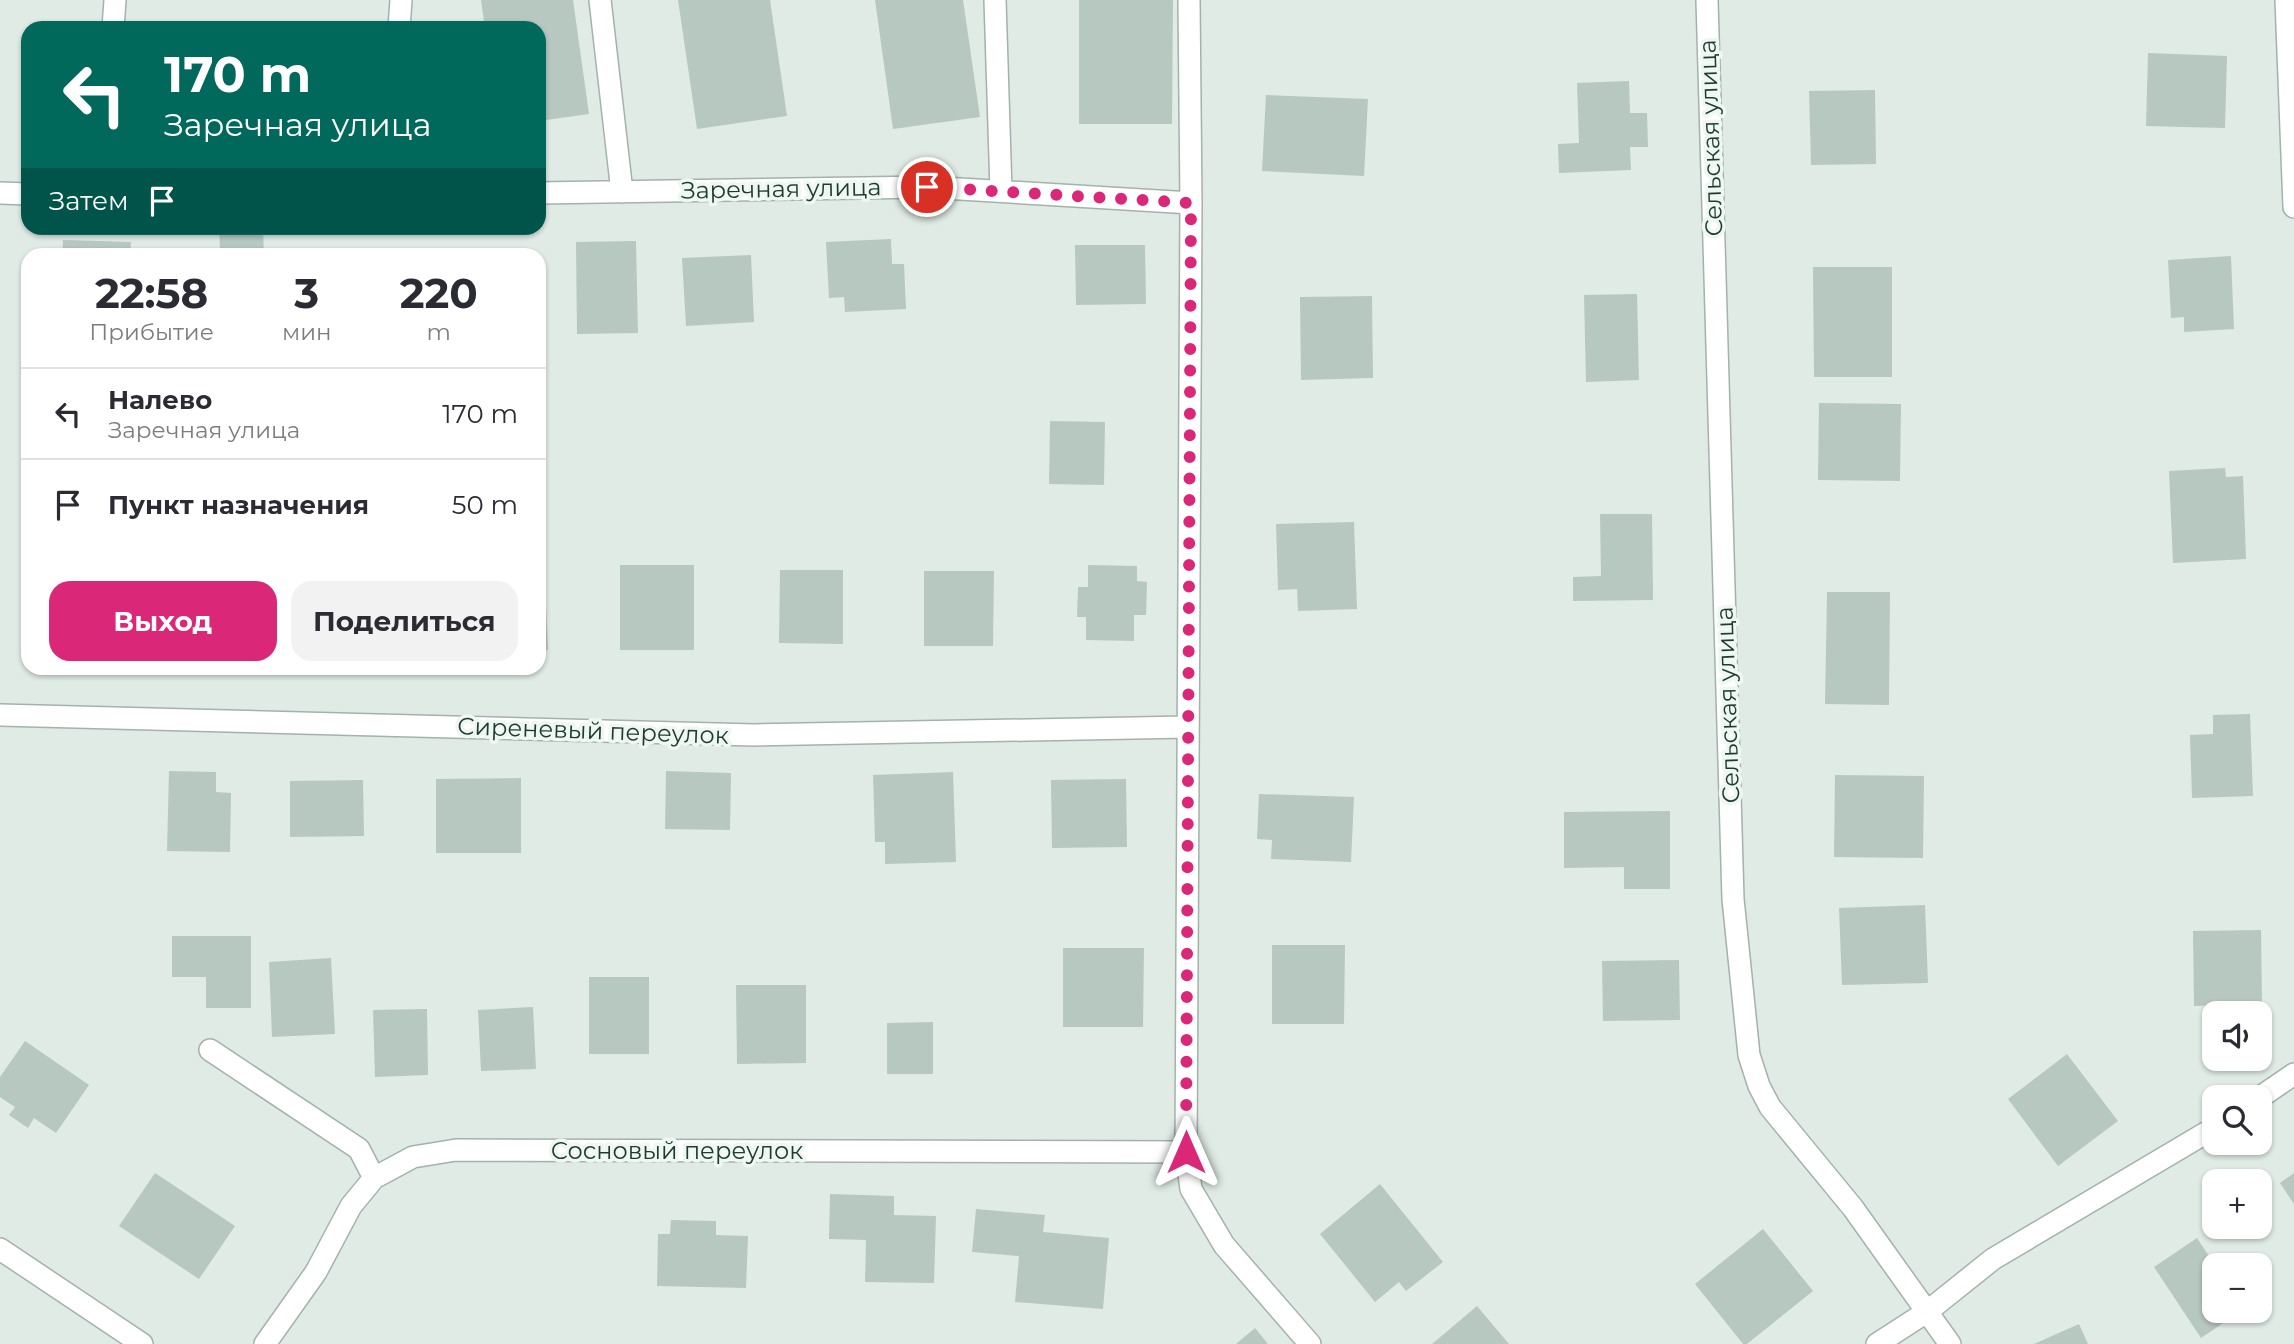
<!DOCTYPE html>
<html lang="ru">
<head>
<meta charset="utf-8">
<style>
  :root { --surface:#fff; --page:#f2f2f3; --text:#2b2b33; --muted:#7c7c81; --line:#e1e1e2; --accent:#db2777 }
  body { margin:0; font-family:Montserrat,sans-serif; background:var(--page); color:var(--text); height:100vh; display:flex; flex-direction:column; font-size:26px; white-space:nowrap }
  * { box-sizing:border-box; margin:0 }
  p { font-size:23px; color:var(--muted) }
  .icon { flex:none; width:38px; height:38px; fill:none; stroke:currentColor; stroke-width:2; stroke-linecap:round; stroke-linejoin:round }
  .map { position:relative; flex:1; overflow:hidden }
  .panel { position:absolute; left:21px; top:248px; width:525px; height:427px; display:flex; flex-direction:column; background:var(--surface); border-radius:21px; box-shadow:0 2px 5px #0004 }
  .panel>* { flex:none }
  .top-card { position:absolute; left:21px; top:21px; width:525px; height:214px; border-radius:21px; box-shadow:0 2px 5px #0004; background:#00695c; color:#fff; overflow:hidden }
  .tools { position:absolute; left:2202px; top:1001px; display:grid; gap:14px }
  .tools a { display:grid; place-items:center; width:70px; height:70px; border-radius:14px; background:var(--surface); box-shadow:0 2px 5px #0004; font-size:35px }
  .pin { position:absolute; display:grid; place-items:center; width:60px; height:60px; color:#fff; margin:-30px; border:4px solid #fff; border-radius:50%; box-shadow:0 2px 7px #0007 }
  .me { position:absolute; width:77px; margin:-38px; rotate:0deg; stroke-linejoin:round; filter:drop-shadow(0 0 5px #0008) }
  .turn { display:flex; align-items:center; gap:24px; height:147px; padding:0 28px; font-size:32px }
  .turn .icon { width:91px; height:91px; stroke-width:2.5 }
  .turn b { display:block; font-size:49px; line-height:60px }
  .then { display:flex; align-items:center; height:66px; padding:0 28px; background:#0003; gap:14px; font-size:26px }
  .eta { display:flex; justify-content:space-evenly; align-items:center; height:119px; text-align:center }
  .eta b { font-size:42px; font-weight:700; line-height:49px }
  .primary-button { display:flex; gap:14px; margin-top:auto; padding:14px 28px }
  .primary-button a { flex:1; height:80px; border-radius:21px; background:var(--accent); color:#fff; font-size:28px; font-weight:700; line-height:80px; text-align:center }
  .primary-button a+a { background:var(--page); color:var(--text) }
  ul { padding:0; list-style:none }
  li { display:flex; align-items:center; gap:21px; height:91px; padding:0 28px; border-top:2px solid var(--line) }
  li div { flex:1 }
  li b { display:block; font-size:26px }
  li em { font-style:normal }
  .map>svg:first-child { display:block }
  .building { fill:#b7c8c0 }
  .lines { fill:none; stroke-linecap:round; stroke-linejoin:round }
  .minor-casing { stroke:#a2b3ab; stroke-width:24 }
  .minor { stroke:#fff; stroke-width:21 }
  .route { stroke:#db2777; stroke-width:12; stroke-dasharray:0 21.6 }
  .labels { text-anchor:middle; stroke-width:7; stroke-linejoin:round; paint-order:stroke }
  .street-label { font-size:24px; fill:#1f3b31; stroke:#eff7f2 }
</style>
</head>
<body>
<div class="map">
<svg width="2294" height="1344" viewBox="0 0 2294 1344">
  <rect width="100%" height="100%" fill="#dfebe4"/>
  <path class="building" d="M481 0H573L589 114 539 121V28H485Z
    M678 0H770L787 116 697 129Z
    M875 0H963L980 117 893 129Z
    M1079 0H1173L1172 124H1079Z
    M2148 53 2227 56 2225 128 2146 126Z
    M1629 81 1630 113H1647L1648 147H1630L1631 170 1559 173 1558 144 1579 143 1577 83Z
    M1875 90 1876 164 1811 165 1809 91Z
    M1266 95 1368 99 1364 176 1262 171Z
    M219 228H263L264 256H181L180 250 220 249Z
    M891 239 892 264H904L906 309 845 312 844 297 829 298 826 242Z
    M63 240 131 242 130 256H62Z
    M636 241 638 333 577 334 576 242Z
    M1075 245H1145L1146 304 1076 305Z
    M751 255 754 322 686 326 682 258Z
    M2231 256 2234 329 2184 332V317L2171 318 2168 260Z
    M1813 267H1892V377H1814Z
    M1637 294 1639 380 1586 382 1584 295Z
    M1372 296 1373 378 1301 380 1300 297Z
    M1819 403 1901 404 1900 481 1818 480Z
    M1050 421 1105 422 1104 485 1049 484Z
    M2225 468 2226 477 2243 476 2246 559 2173 563 2169 471Z
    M1600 514H1652L1653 600 1573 601V577L1601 576Z
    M1354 522 1357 609 1298 611 1297 589 1278 590 1276 524Z
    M544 560 548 650 539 651V561Z
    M620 565H694V650H620Z
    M1088 565 1137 566V581L1147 582 1146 615H1134V641L1086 640V617H1077L1078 587H1088Z
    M780 570H843V644L779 643Z
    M924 571H994L993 646H924Z
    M1827 592H1890L1889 705 1825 704Z
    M2250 714 2253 796 2192 798 2190 735 2213 734V715Z
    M169 771 216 772V792L231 793 230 852 167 851Z
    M666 771 731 773 730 830 665 829Z
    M953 772 956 862 885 864V842H875L873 775Z
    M1835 775 1924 776 1923 858 1834 857Z
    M521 778V853H436V779Z
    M1126 779 1127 847 1052 848 1051 780Z
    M363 780 364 836 290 837V781Z
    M1259 794 1354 797 1351 862 1271 859 1272 840 1257 839Z
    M1670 811V889H1624V867L1564 868V812Z
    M1925 905 1928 983 1842 985 1839 908Z
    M2261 930 2262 1004 2194 1006 2193 931Z
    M172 936H251V1008H206V977H172Z
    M1272 945H1345L1344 1024H1272Z
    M1063 948H1144L1143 1027H1063Z
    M331 958 335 1034 272 1037 269 962Z
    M1679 960 1680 1020 1603 1021 1602 961Z
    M589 977H649V1054H589Z
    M736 985H806V1063L737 1064Z
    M533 1007 536 1069 481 1071 478 1010Z
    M427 1009 428 1075 375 1077 373 1010Z
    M933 1022V1074H887V1023Z
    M25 1041 89 1085 56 1133 34 1118 28 1128 9 1115 15 1107 0 1097V1077Z
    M2067 1054 2118 1121 2058 1166 2008 1099Z
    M155 1173 235 1226 199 1279 119 1226Z
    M2294 1173V1204L2280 1183Z
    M1380 1184 1443 1262 1406 1291 1399 1282 1375 1302 1320 1234Z
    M830 1194 894 1196V1215L936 1216 934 1283 865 1282 866 1240 829 1239Z
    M976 1209 1045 1215 1043 1232 1109 1238 1103 1309 1015 1302 1019 1256 972 1252Z
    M671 1220 716 1221V1235L748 1236 746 1288 657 1286 658 1234H670Z
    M1763 1229 1813 1291 1747 1344H1743L1695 1284Z
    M2197 1238 2215 1265 2214 1311H2241L2201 1338 2154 1267Z
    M1477 1306 1509 1344H1432Z
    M2079 1324 2088 1344H2034Z
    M1255 1328 1268 1344H1236Z"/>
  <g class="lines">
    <g class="minor-casing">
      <path id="minor" d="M600 0 622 192
        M995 0 1001 191
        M1189 0 1191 203 1186 1152 1191 1189 1224 1245 1310 1344
        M1707 0 1733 899 1749 1055 1759 1086 1770 1107 1853 1208 1950 1344
        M2286 0 2294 207
        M113 28 115 0
        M399 28 401 0
        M0 193 28 194
        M539 193 927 187 1191 203
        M0 715 754 735 1187 727
        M210 1050 359 1149 374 1178
        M2259 1098 2294 1074
        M0 1249 142 1344
        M265 1344 316 1272 351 1206 374 1178 413 1157 456 1150 1186 1152
        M1877 1344 1928 1311 1993 1259 2214 1128"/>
    </g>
    <use href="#minor" class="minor"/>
  </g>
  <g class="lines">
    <path class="route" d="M927 187 1191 203 1186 1152"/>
  </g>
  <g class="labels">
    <g class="street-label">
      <text transform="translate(1711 138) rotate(-92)" y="8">Сельская улица</text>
      <text transform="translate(781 189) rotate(-1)" y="8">Заречная улица</text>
      <text transform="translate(1728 705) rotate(-92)" y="8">Сельская улица</text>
      <text transform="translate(593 731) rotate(2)" y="8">Сиреневый переулок</text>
      <text x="677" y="1159">Сосновый переулок</text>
    </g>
  </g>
</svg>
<div class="tools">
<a><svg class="icon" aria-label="sound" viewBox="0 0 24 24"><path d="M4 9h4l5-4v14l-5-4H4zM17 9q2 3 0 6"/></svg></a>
<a><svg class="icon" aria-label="search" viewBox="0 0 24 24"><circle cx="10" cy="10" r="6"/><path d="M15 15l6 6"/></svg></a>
<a>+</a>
<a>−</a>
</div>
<div class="pin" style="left:927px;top:187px;background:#d93025"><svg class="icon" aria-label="arrive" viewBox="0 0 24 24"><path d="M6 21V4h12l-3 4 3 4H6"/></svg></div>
<svg class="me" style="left:1186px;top:1152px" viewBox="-20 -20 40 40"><path d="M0-17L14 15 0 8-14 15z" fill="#db2777" stroke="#fff" stroke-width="4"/></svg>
<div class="top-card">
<div class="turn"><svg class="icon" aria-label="left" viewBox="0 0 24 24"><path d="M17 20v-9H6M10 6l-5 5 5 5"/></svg><div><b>170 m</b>Заречная улица</div></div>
<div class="then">Затем<svg class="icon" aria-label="arrive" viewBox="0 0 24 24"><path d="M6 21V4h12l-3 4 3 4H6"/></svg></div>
</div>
<section class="panel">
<div class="eta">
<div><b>22:58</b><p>Прибытие</p></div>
<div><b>3</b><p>мин</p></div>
<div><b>220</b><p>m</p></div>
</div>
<ul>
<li><svg class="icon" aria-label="left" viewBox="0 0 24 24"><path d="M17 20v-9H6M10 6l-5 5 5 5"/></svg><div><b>Налево</b><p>Заречная улица</p></div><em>170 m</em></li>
<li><svg class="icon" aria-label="arrive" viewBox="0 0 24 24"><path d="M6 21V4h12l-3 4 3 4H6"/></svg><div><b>Пункт назначения</b></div><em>50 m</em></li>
</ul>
<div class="primary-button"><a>Выход</a><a>Поделиться</a></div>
</section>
</div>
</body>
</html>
